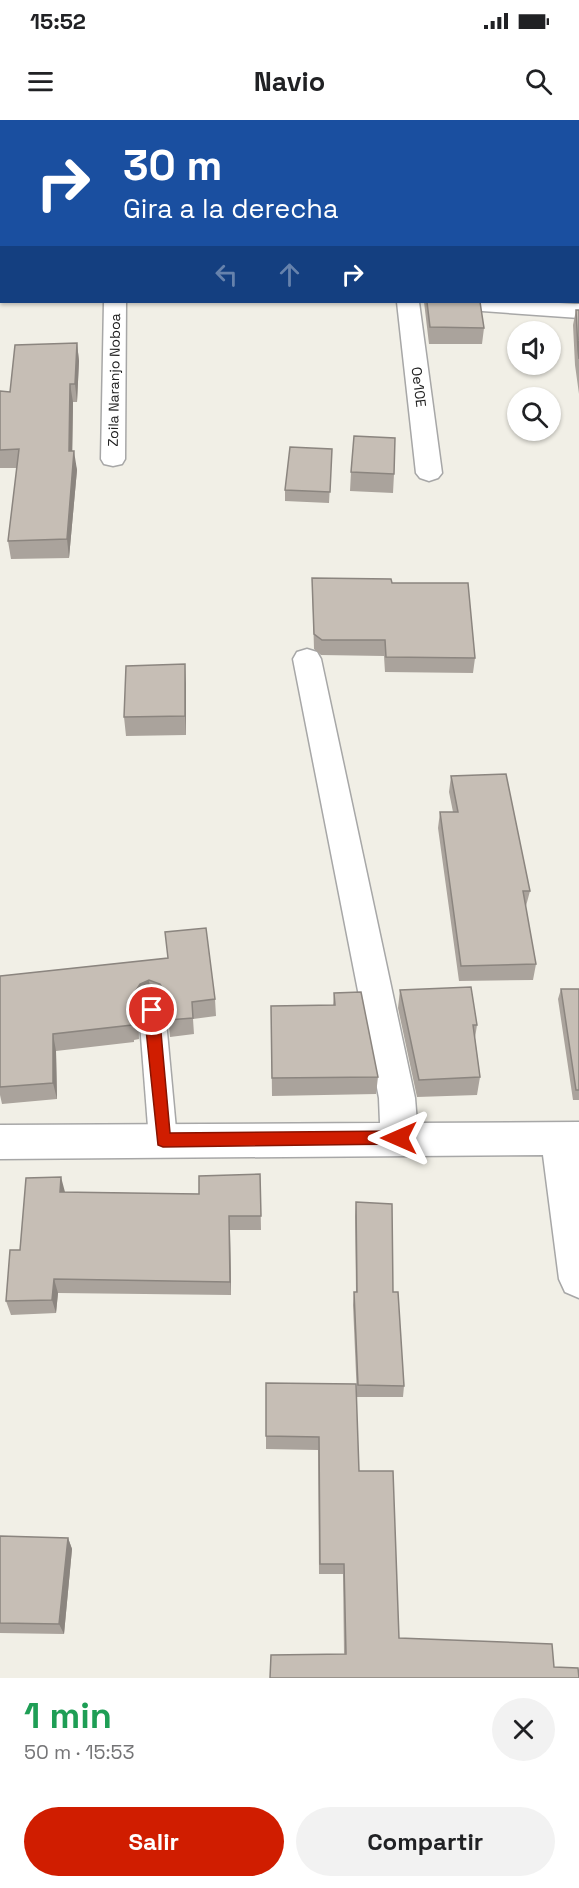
<!DOCTYPE html>
<html lang="es">
<head>
<meta charset="utf-8">
<style>
  :root { --surface:#fff; --page:#f2f2f2; --text:#202124; --muted:#757577; --accent:#d01d00 }
  body { margin:0; font-family:"Space Grotesk",sans-serif; background:var(--page); color:var(--text); height:100vh; display:flex; flex-direction:column; font-size:22px; white-space:nowrap }
  * { box-sizing:border-box; margin:0 }
  p { font-size:20px; color:var(--muted) }
  .icon { flex:none; width:33px; height:33px; fill:none; stroke:currentColor; stroke-width:2; stroke-linecap:round; stroke-linejoin:round }
  .map { position:relative; height:1558px; overflow:hidden }
  .details { display:flex; flex-direction:column; background:var(--surface); flex:1 }
  .details>* { flex:none }
  .hud { position:absolute; left:0px; top:0px; width:579px; height:183px; box-shadow:0 2px 4px #0004; background:#1a4fa0; color:#fff; overflow:hidden }
  .fabs { position:absolute; left:507px; top:201px; display:grid; gap:12px }
  .fabs a { display:grid; place-items:center; width:54px; height:54px; border-radius:50%; background:var(--surface); box-shadow:0 2px 4px #0004; font-size:30px }
  .pin { position:absolute; display:grid; place-items:center; width:51px; height:51px; color:#fff; margin:-26px; border:3px solid #fff; border-radius:50%; box-shadow:0 2px 6px #0007 }
  .me { position:absolute; width:66px; margin:-33px; rotate:270deg; stroke-linejoin:round; filter:drop-shadow(0 0 4px #0008) }
  .turn { display:flex; align-items:center; gap:21px; height:126px; padding:0 24px; font-size:27px }
  .turn .icon { width:78px; height:78px; stroke-width:2.5 }
  .turn b { display:block; font-size:42px; line-height:51px }
  .lanes { display:flex; align-items:center; height:57px; padding:0 24px; background:#0003; justify-content:center; gap:30px; direction:ltr }
  .lanes .off { opacity:.35 }
  .round { display:grid; place-items:center; flex:none; width:63px; height:63px; border-radius:32px; background:var(--page) }
  .headline { display:flex; align-items:center; justify-content:space-between; height:102px; padding:0 24px }
  h1 { font-size:36px; font-weight:600; line-height:45px; color:#1e9e55 }
  .cta { display:flex; gap:12px; margin-top:auto; padding:12px 24px }
  .cta a { flex:1; height:69px; border-radius:36px; background:var(--accent); color:#fff; font-size:24px; font-weight:600; line-height:69px; text-align:center }
  .cta a+a { background:var(--page); color:var(--text) }
  .status { display:flex; justify-content:space-between; align-items:center; height:42px; padding:0 30px; background:var(--surface); direction:ltr }
  .status svg { height:16px; fill:currentColor }
  header { display:flex; justify-content:space-between; align-items:center; height:78px; padding:0 24px; background:var(--surface); font-size:27px; font-weight:600 }
  .map>svg:first-child { display:block }
  .lines { fill:none; stroke-linecap:round; stroke-linejoin:round }
  .lane-casing { stroke:#a7a7a7; stroke-width:3 }
  .street-casing { stroke:#a7a7a7; stroke-width:3 }
  .lane { fill:#fff; fill-rule:evenodd }
  .street { fill:#fff; fill-rule:evenodd }
  .wall { fill:#aaa39c }
  .shaded-wall { fill:#8b857f }
  .building { fill:#c6beb5; stroke:#8b857f; stroke-width:1.5 }
  .route { fill:#d01d00; stroke:#871300; stroke-width:1.5 }
  .labels { text-anchor:middle; stroke-width:6; stroke-linejoin:round; paint-order:stroke }
  .far-street-label { font-size:14px; fill:#202020; stroke:#fff }
</style>
</head>
<body>
<div class="status"><b>15:52</b><svg viewBox="0 0 49 12"><path d="M0 12V9h3v3zM5 12V6h3v6zM10 12V3h3v9zM15 12V0h3v12zM26 1h20v11H26zM47 4h2v5h-2z"/></svg></div>
<header><svg class="icon" aria-label="menu" viewBox="0 0 24 24"><path d="M4 6h16M4 12h16M4 18h16"/></svg>Navio<svg class="icon" aria-label="search" viewBox="0 0 24 24"><circle cx="10" cy="10" r="6"/><path d="M15 15l6 6"/></svg></header>
<div class="map">
<svg width="579" height="1558" viewBox="0 0 579 1558">
  <rect width="100%" height="100%" fill="#f1efe6"/>
  <g class="lines">
    <g class="lane-casing">
      <path id="lane" d="M152 879 161 883 165 890 177 1020 173 1028 163 1032 153 1028 149 1020 139 890 143 883Z"/>
    </g>
    <g class="street-casing">
      <path id="street" d="M0 143H2V155H0Z
        M104 182H126L125 339 122 344 113 346 104 344 101 339Z
        M397 182H419L442 353 438 358 429 361 420 358 416 353Z
        M443 182H539L579 184V198L454 189 446 187Z
        M307 529 317 532 321 539 415 978 417 1003 579 1002V1178L565 1172 559 1159 543 1035 0 1039V1005L380 1003 379 978 293 539 297 532Z"/>
    </g>
    <use href="#lane" class="lane"/>
    <use href="#street" class="street"/>
  </g>
  <path class="wall" d="M424 182H480L484 208 482 224H429Z
    M576 190H579V274L575 245 573 205Z
    M77 223 79 241 77 282H73L72 331 77 350 69 438 11 439 8 421 17 348H0V271L10 272Z
    M332 329 329 383 285 381V370Z
    M351 352 394 354 393 373 350 371Z
    M312 458 392 463 475 538 473 553 385 552 384 536 321 535 314 529Z
    M186 564V615L126 616 124 597Z
    M451 656 530 771 526 786H525L536 844 533 860 459 861 438 708 440 692H453L449 672Z
    M168 838 215 879 216 896 193 899 194 914 170 917 167 888 162 881 151 877 142 881 137 889 139 919 134 920V922L56 931 57 979 2 984 0 975V856Z
    M561 869H579V980H573L558 879Z
    M400 870 477 905 475 918 480 957 477 975 417 977 398 888Z
    M334 873 378 957 376 974 272 976 271 886 333 885Z
    M260 1054 261 1110H230L231 1175 58 1173 56 1193 11 1195 6 1181 65 1072 199 1074Z
    M356 1082 393 1172 404 1266 403 1277H357L353 1185 354 1172H356L355 1096Z
    M266 1263 359 1351 399 1518 344 1534 343 1454H319L318 1330 266 1329Z
    M0 1416 68 1418 72 1429 64 1514 0 1513Z"/>
  <path class="shaded-wall" d="M77 223 79 241 77 282 75 264Z
    M70 264 73 282 72 350 69 331Z
    M74 331 77 350 69 438 67 419Z
    M185 544 186 564V615L185 596Z
    M149 860 151 877 142 881 137 889 139 919 137 903 135 872 140 864Z
    M53 914 56 931 57 979 53 963Z
    M61 1057 65 1072H60Z
    M229 1096 230 1110 231 1175 230 1162Z
    M54 1159 58 1173 56 1193 52 1180Z
    M68 1418 72 1429 64 1514 59 1504Z"/>
  <path class="building" d="M267 0H338V2H267Z
    M427 182H480L484 208 430 207Z
    M576 190H579V239L578 230Z
    M77 223 75 264H70L69 331H74L67 419 8 421 19 329 0 330V271L10 272 15 225Z
    M354 316 395 318 394 354 351 352Z
    M290 327 332 329 330 372 285 370Z
    M312 458 391 459 392 463H468L475 538 386 537 385 520H322L314 514Z
    M185 544V596L124 597 126 546Z
    M506 654 530 771H523L536 844 461 846 440 692H458L451 656Z
    M206 808 215 879 192 882 193 898 168 900 165 872 160 864 149 860 140 864 135 872 137 903H132V905L53 914V963L0 967V856L168 838 165 812Z
    M471 867 477 905H473L480 957 419 960 400 870Z
    M561 869H579V970H576Z
    M361 872 378 957 272 958 271 886 335 885 334 873Z
    M260 1054 261 1096H229L230 1162 54 1159 52 1180 6 1181 10 1130H20L26 1058 61 1057 60 1072 199 1074V1056Z
    M356 1082 392 1084 393 1172H398L404 1266 358 1265 354 1172H357Z
    M266 1263 356 1264 359 1351H393L399 1518 552 1524 554 1547 578 1548 579 1558H270L271 1535 346 1534 344 1444H320L319 1317 266 1316Z
    M0 1416 68 1418 59 1504 0 1503Z"/>
  <path class="route" d="M152 884 157 886 159 890 170 1013 399 1011 404 1013 406 1018 404 1022 399 1024 163 1027 158 1025 144 890 146 886Z"/>
  <g class="labels">
    <g class="far-street-label">
      <text transform="translate(114 260) rotate(-89)" y="5">Zoila Naranjo Noboa</text>
      <text transform="translate(419 267) rotate(83)" y="5">Oe10E</text>
    </g>
  </g>
</svg>
<div class="fabs">
<a><svg class="icon" aria-label="sound" viewBox="0 0 24 24"><path d="M4 9h4l5-4v14l-5-4H4zM17 9q2 3 0 6"/></svg></a>
<a><svg class="icon" aria-label="search" viewBox="0 0 24 24"><circle cx="10" cy="10" r="6"/><path d="M15 15l6 6"/></svg></a>
</div>
<div class="pin" style="left:152px;top:890px;background:#d93025"><svg class="icon" aria-label="arrive" viewBox="0 0 24 24"><path d="M6 21V4h12l-3 4 3 4H6"/></svg></div>
<svg class="me" style="left:399px;top:1018px" viewBox="-20 -20 40 40"><path d="M0-17L14 15 0 8-14 15z" fill="#d01d00" stroke="#fff" stroke-width="4"/></svg>
<div class="hud">
<div class="turn"><svg class="icon" aria-label="right" viewBox="0 0 24 24"><path d="M7 20v-9h11M14 6l5 5-5 5"/></svg><div><b>30 m</b>Gira a la derecha</div></div>
<div class="lanes"><svg class="icon off" aria-label="left" viewBox="0 0 24 24"><path d="M17 20v-9H6M10 6l-5 5 5 5"/></svg><svg class="icon off" aria-label="ahead" viewBox="0 0 24 24"><path d="M12 20V5M6 11l6-6 6 6"/></svg><svg class="icon" aria-label="right" viewBox="0 0 24 24"><path d="M7 20v-9h11M14 6l5 5-5 5"/></svg></div>
</div>
</div>
<section class="details">
<div class="headline"><div><h1>1 min</h1><p>50 m · 15:53</p></div><a class="round"><svg class="icon" aria-label="close" viewBox="0 0 24 24"><path d="M6 6l12 12M18 6L6 18"/></svg></a></div>
<div class="cta"><a>Salir</a><a>Compartir</a></div>
</section>
</body>
</html>
